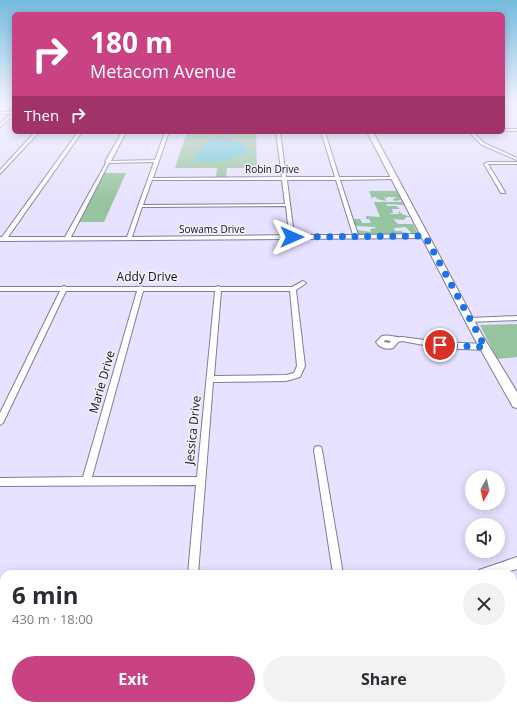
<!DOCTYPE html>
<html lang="en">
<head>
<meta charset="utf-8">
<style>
  :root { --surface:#fff; --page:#f2f2f3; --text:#2b2b33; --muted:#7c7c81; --accent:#c84284 }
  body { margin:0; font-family:"Open Sans",sans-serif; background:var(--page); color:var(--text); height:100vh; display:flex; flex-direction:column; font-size:15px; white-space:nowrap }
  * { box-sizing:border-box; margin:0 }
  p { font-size:13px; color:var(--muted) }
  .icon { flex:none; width:22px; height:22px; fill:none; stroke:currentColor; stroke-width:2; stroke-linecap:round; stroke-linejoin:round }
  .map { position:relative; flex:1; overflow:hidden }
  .sheet { position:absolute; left:0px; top:570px; width:517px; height:140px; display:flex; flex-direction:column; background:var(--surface); border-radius:12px 12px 0 0; box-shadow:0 2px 10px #0003 }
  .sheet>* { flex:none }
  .guide { position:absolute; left:12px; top:12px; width:493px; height:122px; border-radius:6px; box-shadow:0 2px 10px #0003; background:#c84284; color:#fff; overflow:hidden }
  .needle { width:26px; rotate:188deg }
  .buttons { position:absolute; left:465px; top:470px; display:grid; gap:8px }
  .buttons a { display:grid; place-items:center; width:40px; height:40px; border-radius:50%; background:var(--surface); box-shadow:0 2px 10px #0003; font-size:20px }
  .pin { position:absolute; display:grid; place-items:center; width:34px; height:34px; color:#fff; margin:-17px; border:2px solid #fff; border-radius:50%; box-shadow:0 1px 4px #0007 }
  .me { position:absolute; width:44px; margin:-22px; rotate:90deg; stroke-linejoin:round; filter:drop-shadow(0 0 3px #0008) }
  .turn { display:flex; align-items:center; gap:14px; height:84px; padding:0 12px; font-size:18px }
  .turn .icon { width:52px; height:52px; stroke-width:2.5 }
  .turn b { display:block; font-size:28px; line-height:34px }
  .then { display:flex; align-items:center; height:38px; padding:0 12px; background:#0003; gap:8px; font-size:15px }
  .round { display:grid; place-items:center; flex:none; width:42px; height:42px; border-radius:21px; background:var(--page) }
  .summary { display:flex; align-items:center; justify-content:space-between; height:68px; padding:0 12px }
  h1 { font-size:24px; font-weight:700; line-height:30px }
  .button { display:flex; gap:8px; margin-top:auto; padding:8px 12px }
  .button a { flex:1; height:46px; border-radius:24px; background:var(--accent); color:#fff; font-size:16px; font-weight:700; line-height:46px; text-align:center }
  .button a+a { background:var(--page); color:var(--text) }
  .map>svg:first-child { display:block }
  .green { fill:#96c49e }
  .water { fill:#69c5cf }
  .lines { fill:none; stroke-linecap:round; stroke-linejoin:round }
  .minor-casing { stroke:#807b9b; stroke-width:2 }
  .tertiary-casing { stroke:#807b9b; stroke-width:2 }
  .primary-casing { stroke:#807b9b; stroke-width:2 }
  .minor { fill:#fff; fill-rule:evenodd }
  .tertiary { fill:#fff; fill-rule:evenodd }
  .primary { fill:#fff; fill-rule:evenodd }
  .route { stroke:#1a73e8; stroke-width:7; stroke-dasharray:0 12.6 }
  .labels { text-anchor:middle; stroke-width:3; stroke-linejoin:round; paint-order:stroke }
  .far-street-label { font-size:10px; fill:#100e1a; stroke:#f3f2fa }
  .street-label { font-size:12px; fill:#100e1a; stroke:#f3f2fa }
</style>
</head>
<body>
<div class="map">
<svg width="517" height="710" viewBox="0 0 517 710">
  <rect width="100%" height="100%" fill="#e6e2ff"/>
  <path class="green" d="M187 132H256L257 168H227L226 177H216L217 168H175Z
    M104 173H126L104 222H79Z
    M369 191H397L401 200 394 201 393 199 397 197H387V199L384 196 386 201 377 199 376 197H373L372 199Z
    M374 202H402L404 205 386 204 387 206H396L400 209H392L393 213H390L391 214H399L398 211 404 215 409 216 410 217H406L404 220 393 219 398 224H413L418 234H412L406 227 394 228 395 231H401L406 234 358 235 357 230 371 232 370 229 376 228 375 227 356 226 353 219H360L362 223H371L369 219H366V216L380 217Z
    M517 324V357L497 359 480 325Z"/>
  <path class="water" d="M216 135 227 137 233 141 245 143V149L249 151C238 160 209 164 195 161L196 153 209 140 215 138Z"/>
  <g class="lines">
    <g class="minor-casing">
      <path id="minor" d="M13 112H14V115L0 127V124Z
        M35 132H39L0 174V170Z
        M78 132H82L8 237H65L106 163 105 162 122 132H126L111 161 155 160 165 132H169L153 178 282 177 276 132H280L286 177H335L321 132H325L339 177H394L396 178 394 179 340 180 358 235 425 234 428 236 425 238 0 241V237H2ZM154 162 127 237H71L109 163ZM152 180H282L285 204 143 205ZM287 180H336L353 235H294ZM286 206 289 235 132 237 142 207Z
        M469 132H473L484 143 517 158V160L482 145Z
        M488 162H517V164H488L505 192V193H501L484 164Z
        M303 281 306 283 305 284 296 290 305 366 300 377 286 381 213 382 198 574H188L196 485 0 486V478L83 477 137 291H66L3 423 0 425V413L60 291H0V287H62L64 286 66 287H139L141 286 143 287H216L218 286 220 287H292ZM143 291H215L197 477H92ZM221 291H290L297 366 294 373 286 375 214 376Z
        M517 316V320L470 322 467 320 470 318Z
        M382 336C389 334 395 338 402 337L440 342 485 344 488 347 485 350 440 348 402 341 398 342 393 348C386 350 380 348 376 342ZM385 340 391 341 389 343 384 342Z
        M318 446 321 447 322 450 343 574H333L314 450 315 447Z
        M158 706H170V710H158Z"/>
    </g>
    <g class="tertiary-casing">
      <path id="tertiary" d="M0 112H14V114H0Z
        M503 129H517V131H503Z
        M517 557V569L501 574H477L479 570Z
        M0 630H4V642H0Z"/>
    </g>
    <g class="primary-casing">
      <path id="primary" d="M367 132H373L481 333 517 392V408L513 407 472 334Z"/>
    </g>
    <use href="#minor" class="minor"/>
    <use href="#tertiary" class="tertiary"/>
    <use href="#primary" class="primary"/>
  </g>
  <linearGradient id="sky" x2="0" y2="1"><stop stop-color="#75bbde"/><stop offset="0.51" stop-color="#f4f2ff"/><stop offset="1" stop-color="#f4f2ff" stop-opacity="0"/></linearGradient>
  <rect width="517" height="202" fill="url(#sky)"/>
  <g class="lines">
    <path class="route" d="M292 237 425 236 485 347 440 345"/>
  </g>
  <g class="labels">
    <g class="far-street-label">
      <text x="272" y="173">Robin Drive</text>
      <text x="212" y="233">Sowams Drive</text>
    </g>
    <g class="street-label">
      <text x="147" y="281">Addy Drive</text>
      <text transform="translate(102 382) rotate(-74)" y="4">Marie Drive</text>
      <text transform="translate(193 430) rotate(-84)" y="4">Jessica Drive</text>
    </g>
  </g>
</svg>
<div class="buttons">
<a><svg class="needle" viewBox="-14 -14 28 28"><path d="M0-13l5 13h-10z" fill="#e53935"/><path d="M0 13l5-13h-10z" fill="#7c7c81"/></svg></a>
<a><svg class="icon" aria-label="sound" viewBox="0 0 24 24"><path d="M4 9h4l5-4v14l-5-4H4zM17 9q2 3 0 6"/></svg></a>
</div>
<div class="pin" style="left:440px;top:345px;background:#d93025"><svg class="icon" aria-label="arrive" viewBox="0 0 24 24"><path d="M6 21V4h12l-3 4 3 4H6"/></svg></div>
<svg class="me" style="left:292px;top:237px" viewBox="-20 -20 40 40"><path d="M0-17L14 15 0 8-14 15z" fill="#1a73e8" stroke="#fff" stroke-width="4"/></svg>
<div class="guide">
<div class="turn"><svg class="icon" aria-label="right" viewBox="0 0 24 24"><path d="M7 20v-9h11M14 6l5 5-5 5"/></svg><div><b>180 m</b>Metacom Avenue</div></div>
<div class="then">Then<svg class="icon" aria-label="right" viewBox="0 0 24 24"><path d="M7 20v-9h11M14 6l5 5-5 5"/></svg></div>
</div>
<section class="sheet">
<div class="summary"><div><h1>6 min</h1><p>430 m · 18:00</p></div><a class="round"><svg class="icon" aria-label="close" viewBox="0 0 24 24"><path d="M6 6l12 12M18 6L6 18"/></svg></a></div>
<div class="button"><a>Exit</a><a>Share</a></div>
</section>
</div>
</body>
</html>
